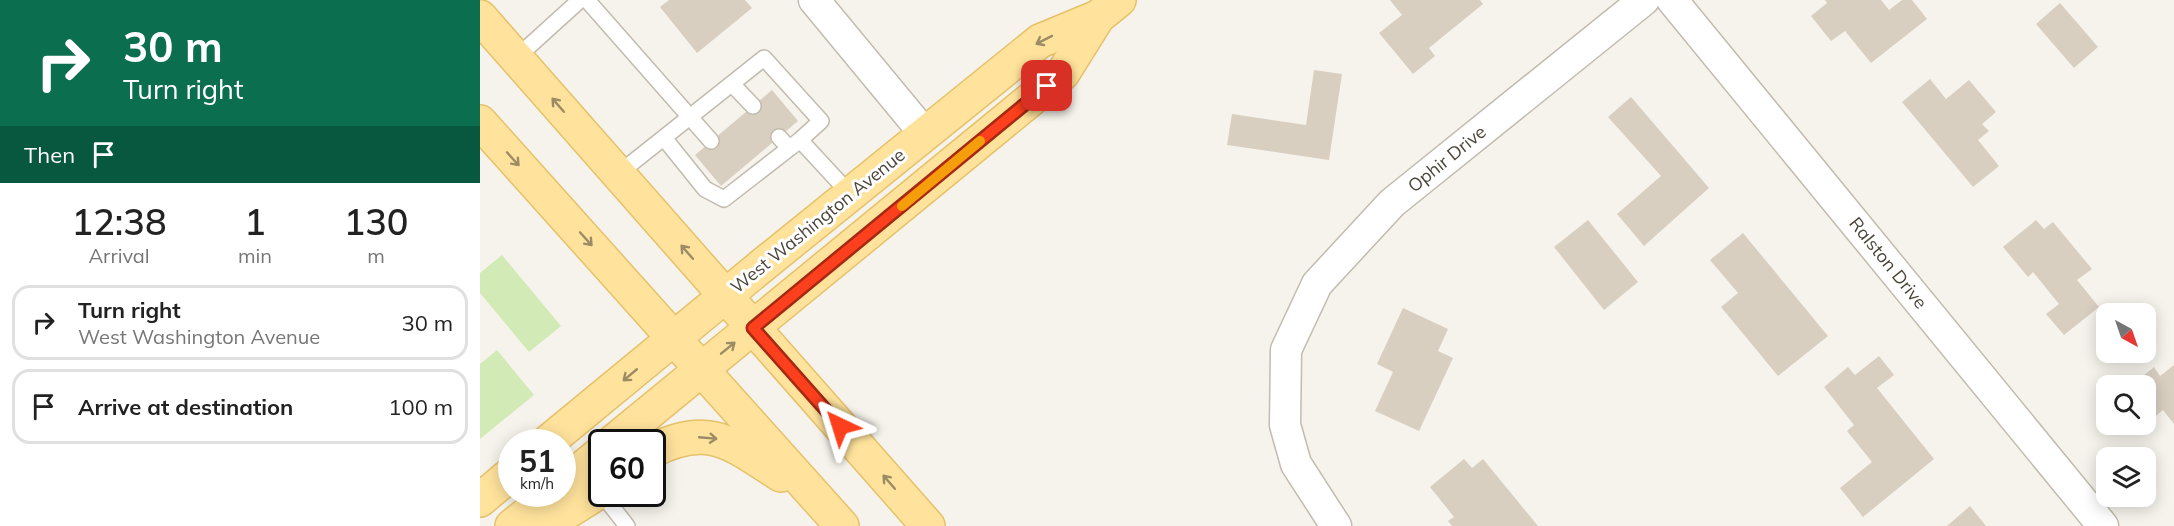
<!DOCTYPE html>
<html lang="en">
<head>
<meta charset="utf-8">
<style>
  :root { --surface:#fff; --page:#f2f2f2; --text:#222; --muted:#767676; --line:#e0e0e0 }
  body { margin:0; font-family:Mulish,sans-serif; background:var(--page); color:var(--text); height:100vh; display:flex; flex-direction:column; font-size:22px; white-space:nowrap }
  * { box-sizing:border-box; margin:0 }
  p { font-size:20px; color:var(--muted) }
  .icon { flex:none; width:33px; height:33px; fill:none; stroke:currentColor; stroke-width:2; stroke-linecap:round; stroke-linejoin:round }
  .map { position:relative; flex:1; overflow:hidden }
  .details { display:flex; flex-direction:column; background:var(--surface); width:480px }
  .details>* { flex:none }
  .hud { background:#0b6e4f; color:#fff; overflow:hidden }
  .needle { width:39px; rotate:140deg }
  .controls { position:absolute; left:1616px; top:303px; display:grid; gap:12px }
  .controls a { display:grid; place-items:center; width:60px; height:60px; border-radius:12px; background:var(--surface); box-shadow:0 3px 15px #0003; font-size:30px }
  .speed { position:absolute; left:18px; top:429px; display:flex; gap:12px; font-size:30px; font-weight:700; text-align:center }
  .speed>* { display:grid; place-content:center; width:78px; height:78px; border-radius:50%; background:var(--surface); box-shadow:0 3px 15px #0003; line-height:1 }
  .speed small { font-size:15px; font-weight:400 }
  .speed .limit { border:3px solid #111; border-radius:9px; background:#fff; color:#111 }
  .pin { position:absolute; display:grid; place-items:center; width:51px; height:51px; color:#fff; margin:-26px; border-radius:12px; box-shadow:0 3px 9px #0006 }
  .me { position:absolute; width:66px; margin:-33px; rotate:319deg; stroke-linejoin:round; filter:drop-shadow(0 0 4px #0008) }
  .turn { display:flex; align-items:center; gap:21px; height:126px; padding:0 24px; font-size:27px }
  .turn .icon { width:78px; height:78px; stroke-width:2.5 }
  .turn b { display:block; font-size:42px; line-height:51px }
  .then { display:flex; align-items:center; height:57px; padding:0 24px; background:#0003; gap:12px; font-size:22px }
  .eta { display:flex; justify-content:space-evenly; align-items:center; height:102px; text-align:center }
  .eta b { font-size:36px; font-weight:600; line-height:42px }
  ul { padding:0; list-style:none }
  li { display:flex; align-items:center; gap:18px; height:75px; margin:0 12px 9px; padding:0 12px; border:3px solid var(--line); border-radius:18px }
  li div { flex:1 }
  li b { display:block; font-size:22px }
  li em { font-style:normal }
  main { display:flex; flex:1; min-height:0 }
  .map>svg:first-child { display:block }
  .green { fill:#d2eab5 }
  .building { fill:#d8cfc1 }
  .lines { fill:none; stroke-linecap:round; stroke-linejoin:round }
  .lane-casing { stroke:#c2bbae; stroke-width:18 }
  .street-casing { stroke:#c2bbae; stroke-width:33 }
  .primary-casing { stroke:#e6c16a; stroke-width:36 }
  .lane { stroke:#fff; stroke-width:15 }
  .street { stroke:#fff; stroke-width:30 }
  .primary { stroke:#ffe39c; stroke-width:33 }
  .oneway { stroke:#9c8c66 }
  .route-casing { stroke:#a42913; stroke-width:15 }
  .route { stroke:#fc3f1d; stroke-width:10 }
  .slow { stroke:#f59e0b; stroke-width:10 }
  .labels { text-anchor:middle; stroke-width:6; stroke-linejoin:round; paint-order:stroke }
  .street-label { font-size:18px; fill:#4b4439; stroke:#fff }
</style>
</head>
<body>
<main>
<section class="details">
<div class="hud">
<div class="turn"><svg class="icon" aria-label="right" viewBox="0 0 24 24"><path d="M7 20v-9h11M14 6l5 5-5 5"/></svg><div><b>30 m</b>Turn right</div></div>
<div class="then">Then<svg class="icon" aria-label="arrive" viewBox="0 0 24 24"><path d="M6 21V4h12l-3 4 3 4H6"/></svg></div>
</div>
<div class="eta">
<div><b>12:38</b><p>Arrival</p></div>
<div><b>1</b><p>min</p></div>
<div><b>130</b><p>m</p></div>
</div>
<ul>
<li><svg class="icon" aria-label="right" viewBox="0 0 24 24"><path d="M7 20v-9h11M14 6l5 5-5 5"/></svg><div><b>Turn right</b><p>West Washington Avenue</p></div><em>30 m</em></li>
<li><svg class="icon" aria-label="arrive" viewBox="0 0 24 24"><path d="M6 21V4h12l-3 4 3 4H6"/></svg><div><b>Arrive at destination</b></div><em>100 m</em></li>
</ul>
</section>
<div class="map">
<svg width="1694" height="526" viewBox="0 0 1694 526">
  <rect width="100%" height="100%" fill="#f6f3ec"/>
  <path class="green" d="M22 255 81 326 49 352 0 293V273Z
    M17 350 54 395 0 439V364Z"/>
  <path class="building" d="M189 0H265L272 8 217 53 180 7Z
    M910 0H1000L1003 4 949 48 955 56 933 74 899 33 922 15Z
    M1345 0H1401L1409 10 1422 0H1432L1447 19 1391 63 1365 31 1351 41 1331 16 1347 3Z
    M1580 3 1618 47 1594 68 1556 24Z
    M834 70 862 74 849 160 747 145 752 114 826 125Z
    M1450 79 1466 99 1489 80 1516 112 1502 124 1509 131 1498 140 1519 166 1493 187 1422 102Z
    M292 90 318 121 241 186 215 155Z
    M1151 97 1229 188 1164 246 1137 214 1181 176 1128 117Z
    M1108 220 1158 282 1124 310 1074 247Z
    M1556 220 1564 229 1573 222 1612 269 1597 280 1619 307 1584 335 1566 314 1579 304 1553 272 1548 277 1523 247Z
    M1263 233 1348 336 1298 376 1241 307 1258 293 1230 260Z
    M923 308 968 329 958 351 973 358 939 431 895 411 913 372 897 364Z
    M1399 356 1414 375 1397 388 1454 459 1383 517 1360 488 1392 462 1367 431 1374 425 1344 387 1368 367 1375 375Z
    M1694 365V424L1683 410 1672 419 1665 410V386H1650L1674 367 1680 376Z
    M984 459 992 468 1003 459 1058 526H972L968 521 974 517 950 487Z
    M1490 506 1506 526H1467Z"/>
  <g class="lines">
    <g class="lane-casing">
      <path id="lane" d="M107 0 231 141
        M36 58 100 0
        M252 84 273 106
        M299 137 309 148
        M184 138 225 189 244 199 320 140 370 194
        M138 174 284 58 341 121 320 140
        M122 494 147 526"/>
    </g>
    <g class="street-casing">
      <path id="street" d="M334 0 444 133
        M1192 0 1623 526
        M856 526 816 464 805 425 806 350 837 284 912 203 1164 0"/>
    </g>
    <g class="primary-casing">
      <path id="primary" d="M0 17 448 526
        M0 122 362 526
        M68 442 284 264 560 41 618 17 639 0
        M133 442 583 73 618 17
        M172 451C230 421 253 445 301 475
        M82 485 122 452
        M0 500 32 473
        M32 526 72 494
        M65 526 122 490"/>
    </g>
    <use href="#lane" class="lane"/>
    <use href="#street" class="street"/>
    <use href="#primary" class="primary"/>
  </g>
  <defs><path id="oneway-shaft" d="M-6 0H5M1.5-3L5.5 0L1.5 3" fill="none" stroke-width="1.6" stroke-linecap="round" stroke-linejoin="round" transform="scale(1.5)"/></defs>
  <g class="oneway">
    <use href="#oneway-shaft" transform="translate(564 40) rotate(153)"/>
    <use href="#oneway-shaft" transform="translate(78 105) rotate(-131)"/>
    <use href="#oneway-shaft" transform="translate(33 159) rotate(48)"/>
    <use href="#oneway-shaft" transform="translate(106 239) rotate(48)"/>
    <use href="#oneway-shaft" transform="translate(207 252) rotate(-131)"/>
    <use href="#oneway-shaft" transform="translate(248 348) rotate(-39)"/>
    <use href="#oneway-shaft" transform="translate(150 375) rotate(140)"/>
    <use href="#oneway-shaft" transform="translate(228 438) rotate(5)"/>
    <use href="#oneway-shaft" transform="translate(409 482) rotate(-131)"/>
  </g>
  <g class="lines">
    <g class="route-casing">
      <path id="route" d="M360 426 273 328 567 86"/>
    </g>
    <use href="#route" class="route"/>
    <path class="slow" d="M422 206 500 141"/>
  </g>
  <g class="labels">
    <g class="street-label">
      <text transform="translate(967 159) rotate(-39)" y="6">Ophir Drive</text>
      <text transform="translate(338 221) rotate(-39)" y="6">West Washington Avenue</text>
      <text transform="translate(1408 263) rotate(51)" y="6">Ralston Drive</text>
    </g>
  </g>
</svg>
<div class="controls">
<a><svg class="needle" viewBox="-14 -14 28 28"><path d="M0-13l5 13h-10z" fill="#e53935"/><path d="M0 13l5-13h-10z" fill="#767676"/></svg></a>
<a><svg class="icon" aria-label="search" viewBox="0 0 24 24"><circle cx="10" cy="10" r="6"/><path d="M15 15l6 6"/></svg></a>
<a><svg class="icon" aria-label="layers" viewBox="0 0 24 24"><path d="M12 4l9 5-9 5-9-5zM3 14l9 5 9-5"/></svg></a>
</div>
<div class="speed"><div>51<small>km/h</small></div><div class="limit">60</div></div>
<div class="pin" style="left:567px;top:86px;background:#d93025"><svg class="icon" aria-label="arrive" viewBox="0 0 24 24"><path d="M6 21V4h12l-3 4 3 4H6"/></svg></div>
<svg class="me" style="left:360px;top:426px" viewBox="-20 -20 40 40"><path d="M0-17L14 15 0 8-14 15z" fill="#fc3f1d" stroke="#fff" stroke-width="4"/></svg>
</div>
</main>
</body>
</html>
